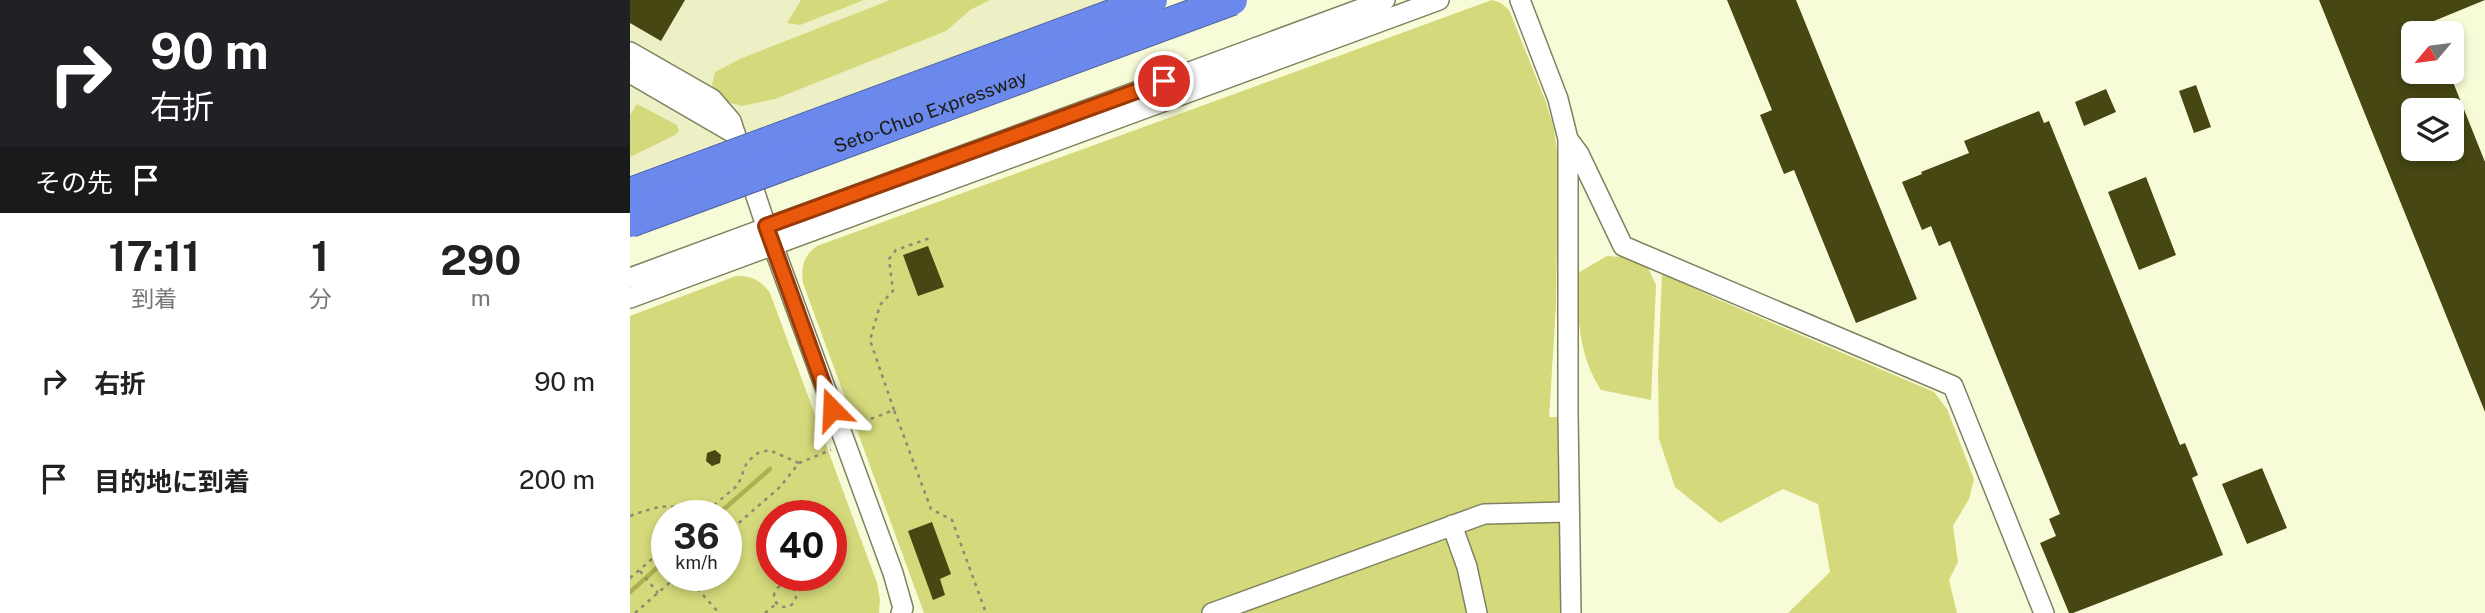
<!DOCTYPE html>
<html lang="ja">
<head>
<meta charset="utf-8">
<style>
  :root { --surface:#fff; --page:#f6f6f6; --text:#222; --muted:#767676 }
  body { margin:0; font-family:"Public Sans","Noto Sans JP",sans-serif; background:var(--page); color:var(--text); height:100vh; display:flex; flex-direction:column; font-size:26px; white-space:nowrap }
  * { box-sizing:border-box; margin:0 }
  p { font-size:23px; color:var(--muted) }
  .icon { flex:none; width:38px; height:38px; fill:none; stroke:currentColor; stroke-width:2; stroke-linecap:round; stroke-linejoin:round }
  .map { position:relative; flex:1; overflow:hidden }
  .side { display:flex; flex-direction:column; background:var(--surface); width:630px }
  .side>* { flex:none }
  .top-card { background:#202124; color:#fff; overflow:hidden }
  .needle { width:46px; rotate:241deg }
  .tools { position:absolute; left:1771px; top:21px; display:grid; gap:14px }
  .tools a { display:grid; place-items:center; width:63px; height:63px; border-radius:10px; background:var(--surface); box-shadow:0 4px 10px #0003; font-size:35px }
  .speed { position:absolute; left:21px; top:500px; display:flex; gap:14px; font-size:35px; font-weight:700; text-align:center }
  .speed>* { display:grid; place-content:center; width:91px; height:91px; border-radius:50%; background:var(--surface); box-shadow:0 4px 10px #0003; line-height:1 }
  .speed small { font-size:18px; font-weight:400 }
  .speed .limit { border:10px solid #d22; background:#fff; color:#111 }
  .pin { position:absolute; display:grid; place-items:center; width:60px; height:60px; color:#fff; margin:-30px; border:4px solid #fff; border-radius:50%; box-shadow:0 2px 7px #0007 }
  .me { position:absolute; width:77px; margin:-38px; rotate:339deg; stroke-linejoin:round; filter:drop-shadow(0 0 5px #0008) }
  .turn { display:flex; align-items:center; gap:24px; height:147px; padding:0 35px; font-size:32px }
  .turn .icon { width:91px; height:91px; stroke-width:2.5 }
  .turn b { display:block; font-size:49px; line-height:60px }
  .then { display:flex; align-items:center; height:66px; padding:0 35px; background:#0003; gap:14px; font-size:26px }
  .eta { display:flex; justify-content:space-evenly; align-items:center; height:119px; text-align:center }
  .eta b { font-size:42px; font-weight:700; line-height:49px }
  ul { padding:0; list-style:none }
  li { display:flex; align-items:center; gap:21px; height:98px; padding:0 35px }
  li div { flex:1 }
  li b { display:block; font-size:26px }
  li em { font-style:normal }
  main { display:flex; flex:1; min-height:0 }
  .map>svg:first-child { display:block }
  .built { fill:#ecf0c4 }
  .green { fill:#d4d97b; fill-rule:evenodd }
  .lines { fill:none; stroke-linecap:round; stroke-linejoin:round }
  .stream { stroke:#acb04f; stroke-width:4.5 }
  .building { fill:#464713; fill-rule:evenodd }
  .minor-casing { stroke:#7f8261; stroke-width:22 }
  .path { stroke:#898b72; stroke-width:2.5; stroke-dasharray:3.5 5; stroke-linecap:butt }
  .minor { stroke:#fff; stroke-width:19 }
  .rail { stroke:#7b7d66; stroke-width:4.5; stroke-dasharray:3.5 7; stroke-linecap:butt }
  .highway-bridge-casing { stroke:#4f639f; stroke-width:32; stroke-linecap:butt }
  .highway-bridge { stroke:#6b89ed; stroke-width:30 }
  .route-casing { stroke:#983908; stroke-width:18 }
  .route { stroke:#ea580c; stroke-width:12 }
  .labels { text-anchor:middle; stroke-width:7; stroke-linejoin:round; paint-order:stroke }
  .street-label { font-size:19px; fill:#1b1c0f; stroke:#fff }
</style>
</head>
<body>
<main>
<section class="side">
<div class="top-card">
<div class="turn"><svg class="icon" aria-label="right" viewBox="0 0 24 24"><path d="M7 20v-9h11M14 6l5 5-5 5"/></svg><div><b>90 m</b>右折</div></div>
<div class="then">その先<svg class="icon" aria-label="arrive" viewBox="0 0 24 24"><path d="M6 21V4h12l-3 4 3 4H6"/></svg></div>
</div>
<div class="eta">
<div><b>17:11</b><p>到着</p></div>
<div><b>1</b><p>分</p></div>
<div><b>290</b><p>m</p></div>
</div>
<ul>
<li><svg class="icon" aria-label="right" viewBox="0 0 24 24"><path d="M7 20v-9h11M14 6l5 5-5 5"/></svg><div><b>右折</b></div><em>90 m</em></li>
<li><svg class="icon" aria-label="arrive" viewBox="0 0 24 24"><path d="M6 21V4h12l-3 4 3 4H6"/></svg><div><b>目的地に到着</b></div><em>200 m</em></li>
</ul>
</section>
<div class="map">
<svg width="1855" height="613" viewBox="0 0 1855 613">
  <rect width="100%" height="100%" fill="#f8fbd7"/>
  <path class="built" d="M0 0H479L0 175Z"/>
  <path class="green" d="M171 0H234L170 25 157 23Z
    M260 0H360L340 10 316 31 145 99 112 106 94 101 82 86 85 72 112 58Z
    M862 0 871 3 879 10 916 102 924 129 928 158 926 306 919 417H931L930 613H294L173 283C171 267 173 256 187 246Z
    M7 104 47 125 49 131 45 135 0 157V115Z
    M977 256 1004 258 1018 268 1026 285 1021 400 971 390C947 352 948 317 948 273Z
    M1032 273 1087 299 1304 392 1317 409 1344 479 1339 499 1323 526 1328 562 1319 580 1327 613H1158L1200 572 1188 504 1153 489 1090 523 1045 487 1029 439 1028 373Z
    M106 276C123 276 130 280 140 293L247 583 250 599 249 613H0V316ZM37 516H96V576H37ZM142 516H201V576H142Z"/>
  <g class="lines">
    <path class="stream" d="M86 516 140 469
      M0 592 37 559"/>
  </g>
  <path class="building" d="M0 0H55L31 41 0 23Z
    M1097 0H1166L1287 299 1226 323 1164 170 1154 174 1130 115 1142 110Z
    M1689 0H1855L1799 23 1803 33H1783V72H1819L1855 162V412ZM1783 110H1822V149H1783Z
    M1566 85 1581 127 1564 133 1549 91Z
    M1476 89 1486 112 1454 126 1445 102Z
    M1409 111 1414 123 1419 121 1550 445 1555 443 1568 475 1562 478 1593 555 1443 613H1439L1410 543 1426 536 1419 519 1430 514 1320 241 1309 246 1301 226 1292 230 1272 182 1292 174 1291 172 1339 153 1334 141Z
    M1516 177 1546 255 1509 270 1478 192Z
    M298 246 314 287 288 296 273 255Z
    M85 450 91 455 90 463 82 466 76 461 77 453Z
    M1632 468 1657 528 1617 544 1592 484Z
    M302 522 321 574 310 579 315 595 303 600 278 531Z"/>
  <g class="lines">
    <g class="minor-casing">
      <path id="minor" d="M890 0 928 99 938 139V414L941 613
        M0 52 82 99 101 121 136 226 263 573 273 608 271 613
        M0 73 105 134
        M938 139 949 154 993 246 1323 386 1414 613
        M0 278 755 0
        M0 298 809 0
        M822 525 837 567 847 613
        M582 613 854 514 939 512"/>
    </g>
    <path class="path" d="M264 410 240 340 250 305 263 291 259 259 266 250 303 237
      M225 425 264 410 301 509 322 520 356 613
      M0 516C25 507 44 500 66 516
      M71 516 108 485 117 462 128 453 139 450 169 463
      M96 534 150 487 169 463 201 450
      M10 571 28 593
      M56 576 89 613
      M0 578 37 546
      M144 596a11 11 0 1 1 22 0a11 11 0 1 1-22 0Z
      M5 613 47 576
      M135 613 146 604"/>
    <use href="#minor" class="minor"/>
    <path class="rail" d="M0 210 570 0"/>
    <g class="highway-bridge-casing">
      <g id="highway-bridge">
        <path d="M0 193 522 0"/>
        <path id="s1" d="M0 222 602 0"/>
      </g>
    </g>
    <use href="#highway-bridge" class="highway-bridge"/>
  </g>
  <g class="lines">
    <g class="route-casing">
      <path id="route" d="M202 409 136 226 534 81"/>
    </g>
    <use href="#route" class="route"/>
  </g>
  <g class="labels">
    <g class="street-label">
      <text dy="7" stroke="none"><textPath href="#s1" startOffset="320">Seto-Chuo Expressway</textPath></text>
    </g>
  </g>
</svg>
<div class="tools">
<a><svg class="needle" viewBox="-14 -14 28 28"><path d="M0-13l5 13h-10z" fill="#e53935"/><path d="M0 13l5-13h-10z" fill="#767676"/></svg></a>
<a><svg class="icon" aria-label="layers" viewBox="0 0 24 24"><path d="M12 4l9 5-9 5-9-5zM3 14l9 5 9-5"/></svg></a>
</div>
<div class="speed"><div>36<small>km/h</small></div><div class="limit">40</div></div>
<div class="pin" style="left:534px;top:81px;background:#d93025"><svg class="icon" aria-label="arrive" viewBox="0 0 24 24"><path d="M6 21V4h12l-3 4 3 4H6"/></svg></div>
<svg class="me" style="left:202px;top:409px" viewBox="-20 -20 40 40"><path d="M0-17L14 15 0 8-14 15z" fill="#ea580c" stroke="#fff" stroke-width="4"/></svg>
</div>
</main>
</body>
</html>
